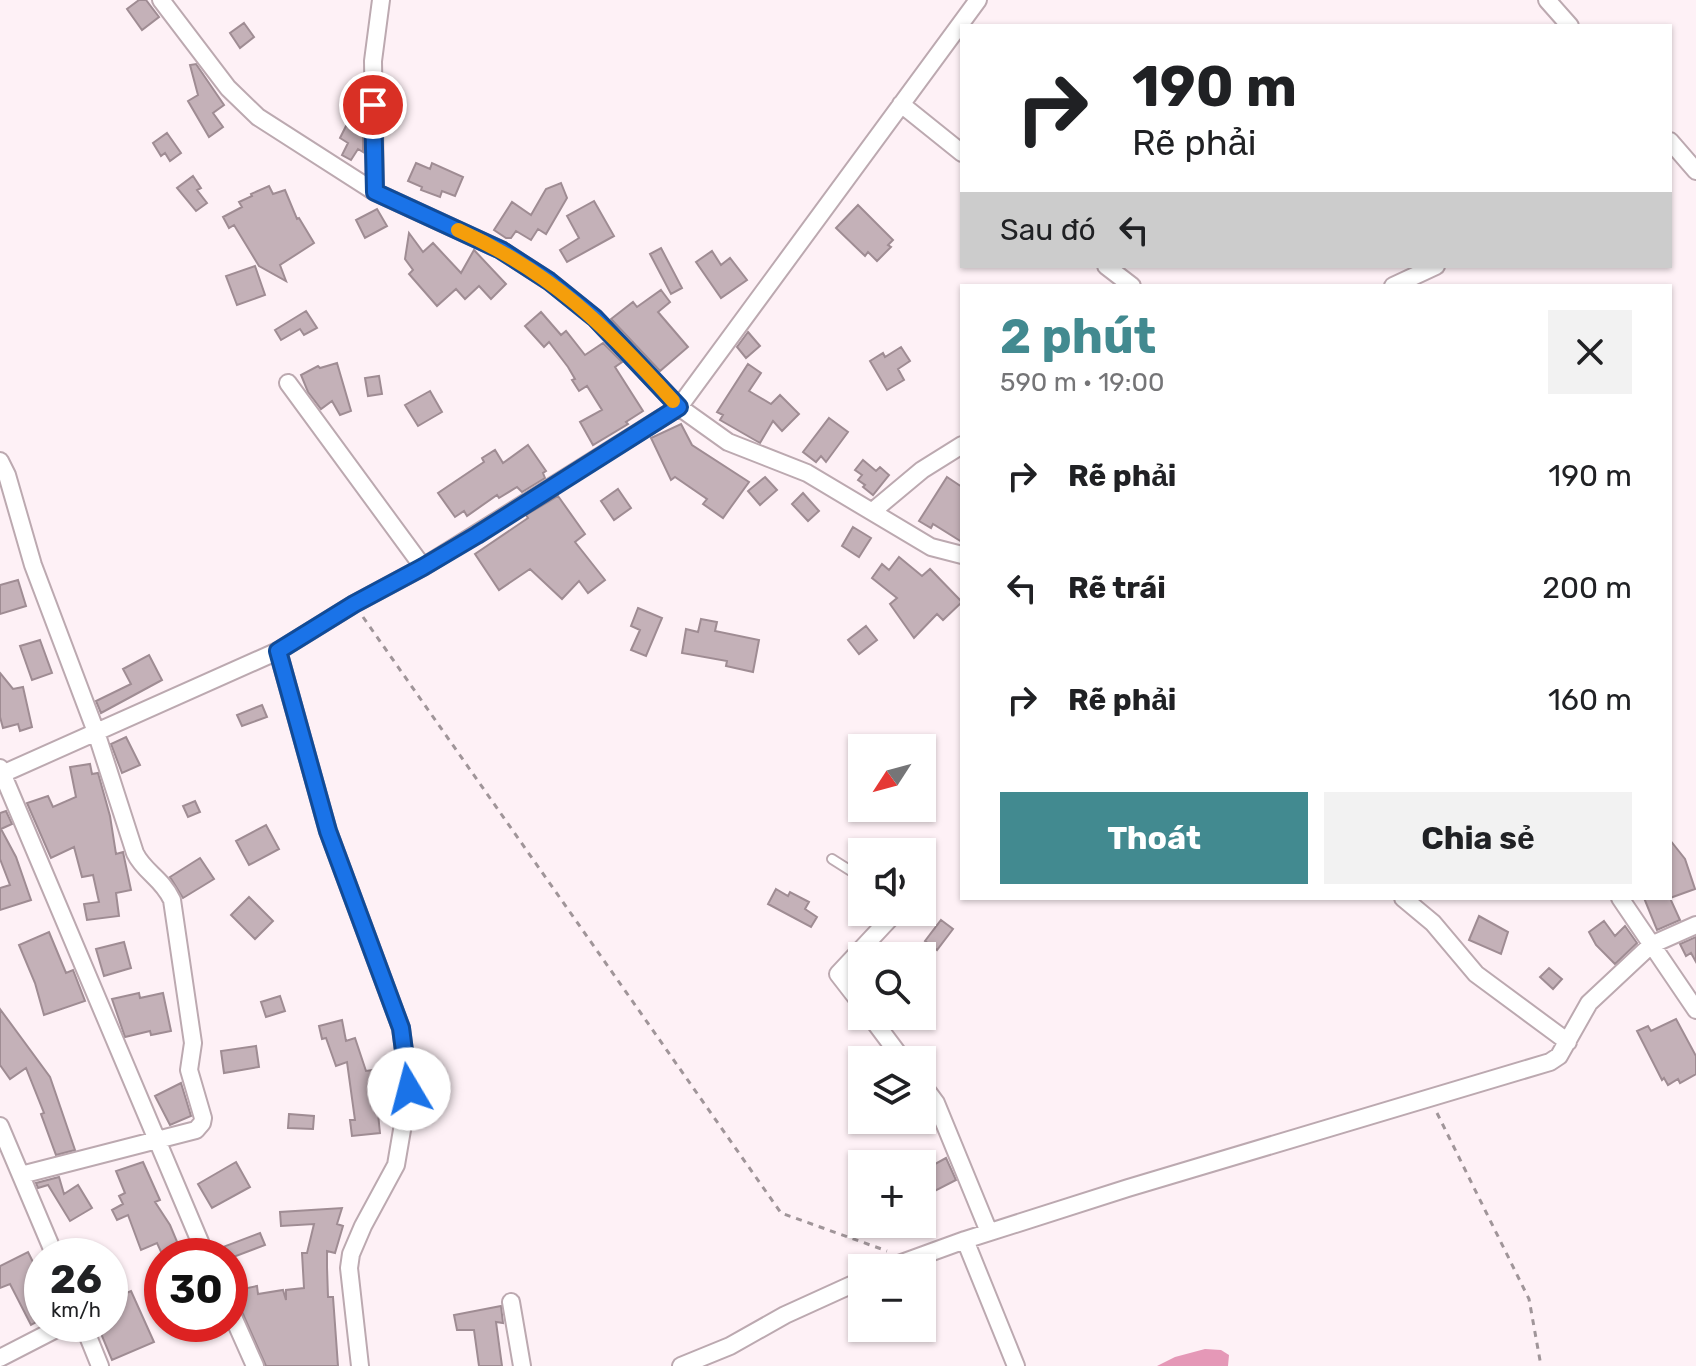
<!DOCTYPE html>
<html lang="vi">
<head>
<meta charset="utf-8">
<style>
  :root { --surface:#fff; --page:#f2f2f2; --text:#202124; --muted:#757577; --accent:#428a90 }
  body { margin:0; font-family:Rubik,sans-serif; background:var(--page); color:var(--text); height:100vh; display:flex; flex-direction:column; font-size:30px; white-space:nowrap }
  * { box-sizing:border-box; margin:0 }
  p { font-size:26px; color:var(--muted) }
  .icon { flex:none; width:44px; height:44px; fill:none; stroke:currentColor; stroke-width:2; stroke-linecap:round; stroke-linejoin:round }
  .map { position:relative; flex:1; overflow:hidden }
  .side { position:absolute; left:960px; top:284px; width:712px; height:616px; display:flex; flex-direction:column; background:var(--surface); border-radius:0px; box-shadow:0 2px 6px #0004 }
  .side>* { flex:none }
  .hud { position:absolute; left:960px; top:24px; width:712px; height:244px; border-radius:0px; box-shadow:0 2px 6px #0004; background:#fff; color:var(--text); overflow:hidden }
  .needle { width:52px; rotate:234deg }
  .tools { position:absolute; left:848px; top:734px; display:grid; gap:16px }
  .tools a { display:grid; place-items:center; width:88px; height:88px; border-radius:0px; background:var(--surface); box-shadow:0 2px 6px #0004; font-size:40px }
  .speed { position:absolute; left:24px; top:1238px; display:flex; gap:16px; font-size:40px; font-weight:700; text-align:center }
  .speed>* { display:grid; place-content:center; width:104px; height:104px; border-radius:50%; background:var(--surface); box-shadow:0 2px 6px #0004; line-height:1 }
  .speed small { font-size:20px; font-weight:400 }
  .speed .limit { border:12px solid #d22; background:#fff; color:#111 }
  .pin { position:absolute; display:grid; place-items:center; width:68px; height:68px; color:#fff; margin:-34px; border:4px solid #fff; border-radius:50%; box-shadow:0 2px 8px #0007 }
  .me { position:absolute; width:88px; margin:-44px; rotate:352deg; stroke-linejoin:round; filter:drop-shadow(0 0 6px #0008) }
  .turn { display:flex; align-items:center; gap:28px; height:168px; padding:0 40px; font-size:36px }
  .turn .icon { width:104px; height:104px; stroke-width:2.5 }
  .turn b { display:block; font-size:56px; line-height:68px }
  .then { display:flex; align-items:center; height:76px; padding:0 40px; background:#0003; gap:16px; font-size:30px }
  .round { display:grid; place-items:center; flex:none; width:84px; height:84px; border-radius:0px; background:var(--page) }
  .summary { display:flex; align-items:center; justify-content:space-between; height:136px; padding:0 40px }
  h1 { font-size:48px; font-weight:700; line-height:60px; color:var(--accent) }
  .action { display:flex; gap:16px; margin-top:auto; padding:16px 40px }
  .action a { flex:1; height:92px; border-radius:0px; background:var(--accent); color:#fff; font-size:32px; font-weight:700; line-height:92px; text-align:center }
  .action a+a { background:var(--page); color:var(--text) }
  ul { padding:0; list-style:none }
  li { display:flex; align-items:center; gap:24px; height:112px; padding:0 40px }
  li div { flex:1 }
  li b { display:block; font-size:30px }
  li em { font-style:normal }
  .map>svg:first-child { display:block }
  .water { fill:#e598b7 }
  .building { fill:#c4b1b8; stroke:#9f8c93; stroke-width:2 }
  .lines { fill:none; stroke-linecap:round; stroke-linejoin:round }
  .service-casing { stroke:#bca9b0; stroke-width:12 }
  .minor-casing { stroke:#bca9b0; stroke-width:20 }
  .path { stroke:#a09599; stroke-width:3; stroke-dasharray:6 6; stroke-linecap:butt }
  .service { stroke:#fff; stroke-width:8 }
  .minor { stroke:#fff; stroke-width:16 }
  .route-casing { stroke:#114b97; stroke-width:20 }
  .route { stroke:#1a73e8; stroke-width:14 }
  .slow { stroke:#f59e0b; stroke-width:14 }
</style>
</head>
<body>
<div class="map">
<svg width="1696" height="1366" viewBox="0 0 1696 1366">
  <rect width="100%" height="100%" fill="#fef1f6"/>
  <path class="water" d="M1205 1349 1221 1350 1229 1355 1228 1366H1157L1175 1357Z"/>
  <path class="building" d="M139 0H146L159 17 142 30 127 9Z
    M244 23 254 37 240 48 230 33Z
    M196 64 224 105 213 113 223 127 209 137 188 101 198 95 190 65Z
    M363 118V152L358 149 351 160 342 155 348 143 340 138 347 124 356 130Z
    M167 133 181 153 170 161 165 153 161 156 153 143Z
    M416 163 430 169 432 163 463 177 455 196 442 191 440 197 421 190 422 187 408 181Z
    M193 176 201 188 197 190 207 203 196 211 177 188Z
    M561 183 567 198 546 234 538 229 531 240 516 231 511 238H506L494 230 512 202 531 215 546 189Z
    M269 186 273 194 285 190 297 219 299 218 314 243 280 265 286 281 259 266 234 225 229 228 223 217 242 207 239 202 252 196 251 194Z
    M594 201 614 236 567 262 560 250 579 238 567 216Z
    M858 205 893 240 888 245 891 247 877 261 868 252 865 256 836 228Z
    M377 209 387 226 365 238 356 220Z
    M409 233 423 252 433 243 461 273 474 250 506 284 491 299 479 286 465 299 456 289 437 306 409 274 413 270 405 259Z
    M661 248 682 288 671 294 650 254Z
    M712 251 721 265 730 258 747 280 721 298 696 262Z
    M255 266 265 295 237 305 226 276Z
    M661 290 670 302 658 312 688 347 660 371 611 319 633 302 637 307Z
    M306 311 317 328 304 335 300 329 281 340 275 330Z
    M541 312 561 335 566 331 585 355 603 343 622 362 615 367 643 411 626 422 628 424 593 445 580 422 602 410 587 386 579 391 572 380 575 379 568 367 549 342 544 347 525 326Z
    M748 332 760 346 746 358 737 347Z
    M901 347 910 361 898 369 904 380 887 390 870 361 883 353 885 357Z
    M337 363 351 411 340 415 332 401 321 409 308 392 301 375 318 366 320 368Z
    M748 364 761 373 749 391 771 404 780 395 799 414 782 431 773 421 760 443 720 420 723 415 717 412Z
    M379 376 382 394 368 396 365 378Z
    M430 391 442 412 418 426 405 405Z
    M829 418 848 432 826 462 821 456 816 462 803 452Z
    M681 424 692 445 749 482 723 518 703 504 707 499 675 477 671 480 651 438Z
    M528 445 546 471 543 473 545 478 522 492 517 487 499 498 497 495 467 516 464 511 455 517 438 493 484 462 482 458 495 450 503 463Z
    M863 460 876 471 880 467 889 475 873 495 863 487 865 485 858 480 862 475 855 470Z
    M765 477 777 490 760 505 748 491Z
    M947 477 962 487V542L933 524 931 528 919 521Z
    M618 489 631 508 614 520 601 501Z
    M803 493 819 511 808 521 792 504Z
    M558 496 585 534 575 542 605 580 588 593 579 581 562 599 530 569 499 590 475 554 528 518 526 515Z
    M853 527 871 538 859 557 842 546Z
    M899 557 922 576 930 569 962 602 943 620 937 614 914 638 890 604 897 598 872 578 882 564 889 570Z
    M18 580 26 606 0 614V585Z
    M638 608 662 618 646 656 631 650 640 630 631 626Z
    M701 619 717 622 715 631 759 640 753 672 726 666 727 661 682 653 686 629 698 632Z
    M866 626 877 640 859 654 848 640Z
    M40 640 52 673 32 680 20 646Z
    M149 655 162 680 101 713 96 701 131 684 123 669Z
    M0 673 13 689 23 687 32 727 20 731 18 724 3 728 0 717Z
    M262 705 267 717 242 726 237 715Z
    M126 737 140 765 122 773 111 744Z
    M90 764 92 774 98 773 110 816 116 854 123 852 131 890 116 893 119 916 87 920 84 904 99 902 93 875 82 877 74 847 51 858 27 803 48 796 53 807 76 797 70 767Z
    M195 801 200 812 188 817 183 806Z
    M6 811 12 824 1 829 16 857 31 900 0 910V888L10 885 0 859V813Z
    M266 825 279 849 249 865 236 841Z
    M1670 840 1685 859 1695 889 1670 898Z
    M200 858 214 879 183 898 170 877Z
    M776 889 788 896 790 892 809 902 805 909 817 917 811 927 768 904Z
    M249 897 273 921 255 939 231 915Z
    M1644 898H1670L1680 920 1657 930Z
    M1479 916 1508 932 1501 954 1469 940Z
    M941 920 953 929 937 950 925 941Z
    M1604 921 1615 936 1625 926 1637 943 1615 964 1596 945 1589 932Z
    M49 932 66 973 73 970 85 1001 44 1015 35 983 19 945Z
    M1696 937V962L1691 953 1686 956 1680 944Z
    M124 942 131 968 104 976 96 949Z
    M1549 968 1562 979 1553 989 1540 977Z
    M139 993 140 998 163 993 171 1031 151 1035 150 1031 125 1037 112 999Z
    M280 996 285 1011 266 1017 261 1002Z
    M0 1009 50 1077 75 1150 56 1155 41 1114 44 1113 26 1068 10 1079 0 1065Z
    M1676 1019 1696 1056V1074L1680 1083 1678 1079 1668 1085 1664 1078 1662 1080 1637 1031 1648 1026 1651 1031Z
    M342 1020 346 1041 355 1038 366 1071 380 1069 385 1103 377 1104 380 1133 352 1136 350 1120H355L347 1062 336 1066 326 1038 322 1039 319 1026Z
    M256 1046 259 1067 224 1073 221 1051Z
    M181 1083 191 1116 170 1125 155 1096Z
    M289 1114 314 1116 313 1129 288 1128Z
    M946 1158 956 1180 927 1195 922 1184V1171Z
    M143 1162 160 1200 155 1202 170 1225 183 1256H163L157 1243 141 1250 128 1215 117 1220 112 1210 123 1204 119 1196 125 1193 116 1171Z
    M236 1162 250 1187 212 1208 198 1184Z
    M59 1177 64 1194 78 1185 92 1208 70 1221 48 1185 38 1188 36 1183Z
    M342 1208 337 1224 343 1226 335 1253 327 1251V1267L328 1297H333L338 1366H266L239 1305 238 1290 257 1286 258 1294 283 1290 286 1300V1290L304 1288 302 1253H307L314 1224 281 1226 280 1212Z
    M260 1233 265 1245 236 1256H217L215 1250Z
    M28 1252 42 1280V1319L31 1325 10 1284 0 1288V1266Z
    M131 1291 154 1342 112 1360 97 1324H110V1300Z
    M501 1306 503 1323 496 1322 502 1366H479L474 1330H457L454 1315Z"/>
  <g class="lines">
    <g class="service-casing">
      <path id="service" d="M832 859 862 878"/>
    </g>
    <g class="minor-casing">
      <path id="minor" d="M161 0 228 88 258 117 375 192 501 250 549 281 595 318 679 407 728 442 807 473 931 547 962 555
        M1547 0 1570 26
        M901 104 962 153
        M1670 141 1696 171
        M375 192 373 61 381 0
        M1106 266 1132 286
        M1393 286 1436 266
        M288 383 423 567
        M0 461 7 475 33 565 96 732 135 853C144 872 162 878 172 900L193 1043 189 1070 203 1118 202 1123 196 1130 21 1175
        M873 511 922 470 962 445
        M278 651 328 831 401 1028 409 1089 396 1165 363 1226 351 1254 349 1268 360 1366
        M0 768 206 1256
        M0 775 278 651 354 604 423 567 679 407 978 0
        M1403 898 1433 923 1476 974 1568 1042
        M1620 898 1696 1010
        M862 1005 838 974 896 912
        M870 1016 903 1060
        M922 1084 936 1103 989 1232
        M0 1126 55 1256
        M888 1268 965 1240
        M511 1302 522 1366
        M230 1310 255 1366
        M83 1324 100 1366
        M0 1358 66 1324
        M681 1366 730 1346 785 1315 862 1280
        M1016 1366 965 1240 1128 1188 1550 1062 1559 1056 1589 1003 1651 945 1696 925"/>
    </g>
    <path class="path" d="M363 617 781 1213 887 1251
      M1437 1113 1529 1299 1541 1366"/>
    <use href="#service" class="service"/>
    <use href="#minor" class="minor"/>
  </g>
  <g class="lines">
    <g class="route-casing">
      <path id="route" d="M373 105 375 192 501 250 549 281 595 318 679 407 477 535 423 567 354 604 278 651 328 831 401 1028 409 1089"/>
    </g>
    <use href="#route" class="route"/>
    <path class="slow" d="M458 230C551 272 606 326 673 401"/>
  </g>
</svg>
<div class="tools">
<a><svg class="needle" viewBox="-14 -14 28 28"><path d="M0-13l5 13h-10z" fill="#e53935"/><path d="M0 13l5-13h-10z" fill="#757577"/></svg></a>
<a><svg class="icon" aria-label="sound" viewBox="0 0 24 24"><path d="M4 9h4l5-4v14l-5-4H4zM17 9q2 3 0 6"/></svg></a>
<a><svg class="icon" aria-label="search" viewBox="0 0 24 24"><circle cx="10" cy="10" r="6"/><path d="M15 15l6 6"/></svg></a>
<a><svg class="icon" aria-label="layers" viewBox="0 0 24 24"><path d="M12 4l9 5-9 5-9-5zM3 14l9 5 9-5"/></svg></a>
<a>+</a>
<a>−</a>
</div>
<div class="speed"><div>26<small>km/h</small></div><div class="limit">30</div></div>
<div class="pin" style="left:373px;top:105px;background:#d93025"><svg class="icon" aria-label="arrive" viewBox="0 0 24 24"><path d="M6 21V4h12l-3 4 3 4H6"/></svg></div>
<svg class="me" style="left:409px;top:1089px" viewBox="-20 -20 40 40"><circle r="19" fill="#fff"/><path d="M0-13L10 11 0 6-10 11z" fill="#1a73e8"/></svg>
<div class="hud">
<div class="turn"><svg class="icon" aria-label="right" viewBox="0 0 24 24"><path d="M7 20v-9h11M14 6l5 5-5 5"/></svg><div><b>190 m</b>Rẽ phải</div></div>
<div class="then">Sau đó<svg class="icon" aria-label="left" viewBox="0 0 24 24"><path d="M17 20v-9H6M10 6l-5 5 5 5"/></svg></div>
</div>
<section class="side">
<div class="summary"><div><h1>2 phút</h1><p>590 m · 19:00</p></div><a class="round"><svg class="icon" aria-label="close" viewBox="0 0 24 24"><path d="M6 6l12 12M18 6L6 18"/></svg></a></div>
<ul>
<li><svg class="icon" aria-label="right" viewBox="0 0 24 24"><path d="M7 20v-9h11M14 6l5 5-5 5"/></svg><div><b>Rẽ phải</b></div><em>190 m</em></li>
<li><svg class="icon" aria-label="left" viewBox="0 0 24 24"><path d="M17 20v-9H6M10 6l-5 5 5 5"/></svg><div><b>Rẽ trái</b></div><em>200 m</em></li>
<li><svg class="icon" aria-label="right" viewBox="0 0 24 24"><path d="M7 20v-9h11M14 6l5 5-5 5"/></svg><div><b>Rẽ phải</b></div><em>160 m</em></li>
</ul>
<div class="action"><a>Thoát</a><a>Chia sẻ</a></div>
</section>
</div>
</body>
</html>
